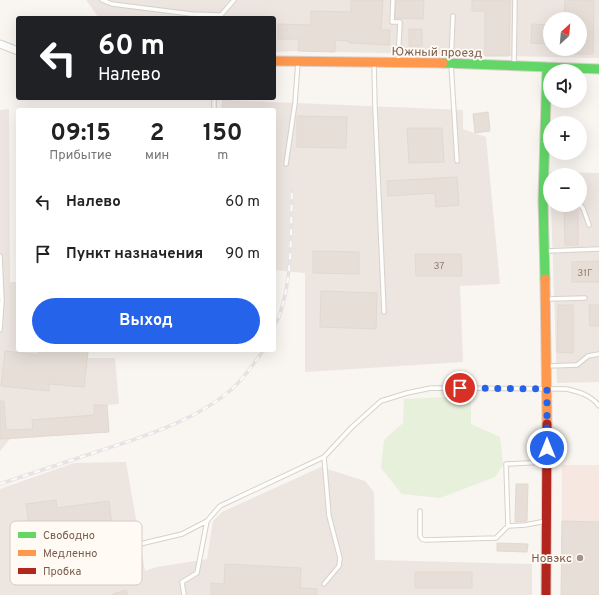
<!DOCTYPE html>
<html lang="ru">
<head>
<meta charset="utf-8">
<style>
  :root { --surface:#fff; --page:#f2f2f2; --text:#222; --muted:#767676; --accent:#2563eb }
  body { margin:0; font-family:Overpass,sans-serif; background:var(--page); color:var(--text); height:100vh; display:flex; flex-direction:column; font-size:15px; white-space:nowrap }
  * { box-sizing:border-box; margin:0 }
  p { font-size:13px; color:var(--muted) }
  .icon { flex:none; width:22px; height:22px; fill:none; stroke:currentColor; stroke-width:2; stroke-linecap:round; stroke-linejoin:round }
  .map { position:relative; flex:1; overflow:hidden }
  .panel { position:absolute; left:16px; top:108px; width:260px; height:244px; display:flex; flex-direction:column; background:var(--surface); border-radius:4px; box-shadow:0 4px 16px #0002 }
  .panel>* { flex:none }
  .banner { position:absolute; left:16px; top:16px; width:260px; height:84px; border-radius:4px; box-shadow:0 4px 16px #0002; background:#202124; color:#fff; overflow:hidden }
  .needle { width:26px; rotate:26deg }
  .buttons { position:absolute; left:543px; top:12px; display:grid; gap:8px }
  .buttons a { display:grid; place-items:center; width:44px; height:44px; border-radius:50%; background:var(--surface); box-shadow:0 4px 16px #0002; font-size:20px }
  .pin { position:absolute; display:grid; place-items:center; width:34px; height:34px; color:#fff; margin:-17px; border:2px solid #fff; border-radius:50%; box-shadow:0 1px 4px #0007 }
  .me { position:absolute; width:44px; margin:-22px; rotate:0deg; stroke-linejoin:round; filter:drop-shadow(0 0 3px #0008) }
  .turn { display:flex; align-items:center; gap:14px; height:84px; padding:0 16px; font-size:18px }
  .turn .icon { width:52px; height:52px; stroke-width:2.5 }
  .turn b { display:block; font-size:28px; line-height:34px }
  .eta { display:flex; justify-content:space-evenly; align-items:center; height:68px; text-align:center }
  .eta b { font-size:24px; font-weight:700; line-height:28px }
  .primary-button { display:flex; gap:8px; margin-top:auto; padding:8px 16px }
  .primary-button a { flex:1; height:46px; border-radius:24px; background:var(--accent); color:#fff; font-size:16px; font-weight:700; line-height:46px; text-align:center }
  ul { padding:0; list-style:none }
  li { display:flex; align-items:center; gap:12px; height:52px; padding:0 16px }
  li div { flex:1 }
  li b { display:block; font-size:15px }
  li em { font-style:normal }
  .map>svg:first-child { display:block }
  .commercial { fill:#f6e8e1 }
  .industrial { fill:#ede5e0; fill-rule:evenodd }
  .green { fill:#e7f0db }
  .building { fill:#e6ded7; stroke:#e2d8d2 }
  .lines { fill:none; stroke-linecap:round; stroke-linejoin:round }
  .lane-casing { stroke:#d7d1cb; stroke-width:5.5 }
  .street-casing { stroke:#d7d1cb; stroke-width:9 }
  .fast-casing { stroke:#d9d2cb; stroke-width:11 }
  .slow-casing { stroke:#d9d2cb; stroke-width:11 }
  .jam-casing { stroke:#d9d2cb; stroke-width:11 }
  .lane { stroke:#fefefd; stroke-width:3.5 }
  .street { stroke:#fefefd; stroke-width:7 }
  .fast { stroke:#63d668; stroke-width:9 }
  .slow { stroke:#ff974d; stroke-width:9 }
  .jam { stroke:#b3261e; stroke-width:9 }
  .rail-casing { stroke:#e6e3e7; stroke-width:3.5 }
  .rail { stroke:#fffaf3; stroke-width:2; stroke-dasharray:6; stroke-linecap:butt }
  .route { stroke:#2563eb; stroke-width:7; stroke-dasharray:0 12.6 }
  .poi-dot { fill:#a69286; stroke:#fffaf3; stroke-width:1.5 }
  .labels { text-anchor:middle; stroke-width:3.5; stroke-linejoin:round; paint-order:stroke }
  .number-label { font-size:10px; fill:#977e72 }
  .street-label { font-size:12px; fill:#7a5c4d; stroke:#fffaf3 }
  .poi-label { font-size:12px; fill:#7a5c4d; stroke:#fffaf3; text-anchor:end }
  .key { fill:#fffaf3; stroke:#d7cbc1; stroke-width:1 }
  .key-label { font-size:11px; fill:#7a5c4d }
</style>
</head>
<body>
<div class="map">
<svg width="599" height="595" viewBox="0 0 599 595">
  <rect width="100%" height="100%" fill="#f9f5f0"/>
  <path class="commercial" d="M562 465H599V595H561Z"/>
  <path class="industrial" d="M86 0H599V58L298 51 274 52V18H99ZM550 19H580V49H550Z
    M222 100 463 110V129L486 137 500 284 460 286 463 362 305 372V273L274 270V110H221Z
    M9 109 10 282H18V350H86L87 358H115L119 404 107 405 109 432 10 439 0 451V110Z
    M550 172 599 173V382L557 383 551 205H580V175H550V177Z
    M126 462 145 571 157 567 207 559 213 521 222 512 321 467 365 481 374 492 375 560 532 564V595H0V489L74 463Z"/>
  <path class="green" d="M471 396V424L500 437 503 465 495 477 440 498 402 494 381 468 384 440 403 423 404 399Z"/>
  <path class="building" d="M351 0H383L381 30H390L389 45 349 43V41L335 40V52L298 51 299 39H278V24L311 25V11L351 12Z
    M396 0H424L423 19 395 18Z
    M472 0H510L509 56H485V11H472Z
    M565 0H594L593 54H562V49H580V19H564Z
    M532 24 550 25V44L531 43Z
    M409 29H422V46H409Z
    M488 112 490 131 475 133 473 114Z
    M297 116 347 117 346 148 297 147Z
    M407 128H442L444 162 409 163Z
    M457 177 459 205 436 207 435 193 388 196 387 181Z
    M564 207H578V245H565Z
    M313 251 359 252V274L313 273Z
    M415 254H461L462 276H416Z
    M599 261V282H572V262Z
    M321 291 377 293 376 329 320 327Z
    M558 305H573V353L557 352Z
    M589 305H599V326H590Z
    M39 350H69L88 352 84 387 49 384V391L1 386 5 351 39 355Z
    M0 401H4L6 430 33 429 32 420 94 415V405H107L109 432 0 439Z
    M516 484H528L527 521 515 522Z
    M56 500 57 508 109 501 114 542 33 553 26 504Z
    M562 521 599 522V595H561Z
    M497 543 528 544 527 552 497 551Z
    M225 564 301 568 300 588 317 589V595H211V583L224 584Z
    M415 572H472V588H415Z
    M126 590 128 595H113V594Z"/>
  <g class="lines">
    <g class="lane-casing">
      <path id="lane" d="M102 0 112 4 191 14 221 15V18
        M393 0 392 22H400L398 61
        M221 15 234 0
        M453 16 451 63 457 161
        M374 63 375 107 384 312
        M514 65 515 0
        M214 110V98
        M286 164 295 103 298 62
        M580 205 583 208 589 225
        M547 251 599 249
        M0 256 2 301 0 330
        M548 299 585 298
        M548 366 577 365 588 356 599 354
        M420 511V536L422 539 425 540 496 538 508 526
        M546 521 525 525 508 526 506 464 546 462
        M140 544 182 534 207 521 220 506 324 457 352 427 381 401 407 393 431 388 567 389C579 392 591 395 599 406
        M324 584 339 566 340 558 329 516 324 457
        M184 595 182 582 197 573 207 521"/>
    </g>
    <g class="street-casing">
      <path id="street" d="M0 44 18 51"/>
    </g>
    <g class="fast-casing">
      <path id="fast" d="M443 63 599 69
        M545 279 543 200 547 67"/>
    </g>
    <g class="slow-casing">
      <path id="slow" d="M274 61 443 63
        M545 279 547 424"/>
    </g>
    <g class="jam-casing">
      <path id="jam" d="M546 595 547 424"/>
    </g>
    <use href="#lane" class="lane"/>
    <use href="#street" class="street"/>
    <use href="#fast" class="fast"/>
    <use href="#slow" class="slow"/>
    <use href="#jam" class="jam"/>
    <g class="rail-casing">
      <path id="rail" d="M274 329C294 286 290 236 292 189
        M0 484C32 473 64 463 96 452 140 438 198 420 233 388 245 377 254 363 264 350"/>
    </g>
    <use href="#rail" class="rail"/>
  </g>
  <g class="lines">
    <path class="route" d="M460 388 547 389V448"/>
  </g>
  <circle class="poi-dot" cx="580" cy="558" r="4"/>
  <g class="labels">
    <g class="number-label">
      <text x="439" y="269">37</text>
      <text x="585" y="276">31Г</text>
    </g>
    <g class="street-label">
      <text transform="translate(437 52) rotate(1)" y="4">Южный проезд</text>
    </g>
    <g class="poi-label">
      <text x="572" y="562">Новэкс</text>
    </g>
  </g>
  <rect x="10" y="521" width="132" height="64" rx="6" class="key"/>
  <rect x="18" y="532" width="18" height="6" fill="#63d668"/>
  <rect x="18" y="550" width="18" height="6" fill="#ff974d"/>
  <rect x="18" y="568" width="18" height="6" fill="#b3261e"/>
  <g class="key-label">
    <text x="43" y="539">Свободно</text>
    <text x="43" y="557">Медленно</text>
    <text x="43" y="575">Пробка</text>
  </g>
</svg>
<div class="buttons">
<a><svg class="needle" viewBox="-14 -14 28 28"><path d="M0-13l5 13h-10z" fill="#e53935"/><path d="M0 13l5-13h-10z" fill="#767676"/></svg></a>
<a><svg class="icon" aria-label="sound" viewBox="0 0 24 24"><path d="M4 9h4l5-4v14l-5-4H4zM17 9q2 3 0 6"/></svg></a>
<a>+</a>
<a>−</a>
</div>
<div class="pin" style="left:460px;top:388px;background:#d93025"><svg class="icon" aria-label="arrive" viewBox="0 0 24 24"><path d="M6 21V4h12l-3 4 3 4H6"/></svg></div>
<svg class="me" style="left:547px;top:448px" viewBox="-20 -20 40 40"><circle r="17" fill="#2563eb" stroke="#fff" stroke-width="3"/><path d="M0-11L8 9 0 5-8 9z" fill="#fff"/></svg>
<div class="banner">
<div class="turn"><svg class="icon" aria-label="left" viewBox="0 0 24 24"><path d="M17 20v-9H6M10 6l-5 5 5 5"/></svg><div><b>60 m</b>Налево</div></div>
</div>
<section class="panel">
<div class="eta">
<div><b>09:15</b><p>Прибытие</p></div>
<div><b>2</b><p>мин</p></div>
<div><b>150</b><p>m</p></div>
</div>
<ul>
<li><svg class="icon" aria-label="left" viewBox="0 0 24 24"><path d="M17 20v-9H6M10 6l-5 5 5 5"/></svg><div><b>Налево</b></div><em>60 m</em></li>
<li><svg class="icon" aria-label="arrive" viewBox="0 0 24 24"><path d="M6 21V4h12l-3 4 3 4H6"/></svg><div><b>Пункт назначения</b></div><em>90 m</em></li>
</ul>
<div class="primary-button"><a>Выход</a></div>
</section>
</div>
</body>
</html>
